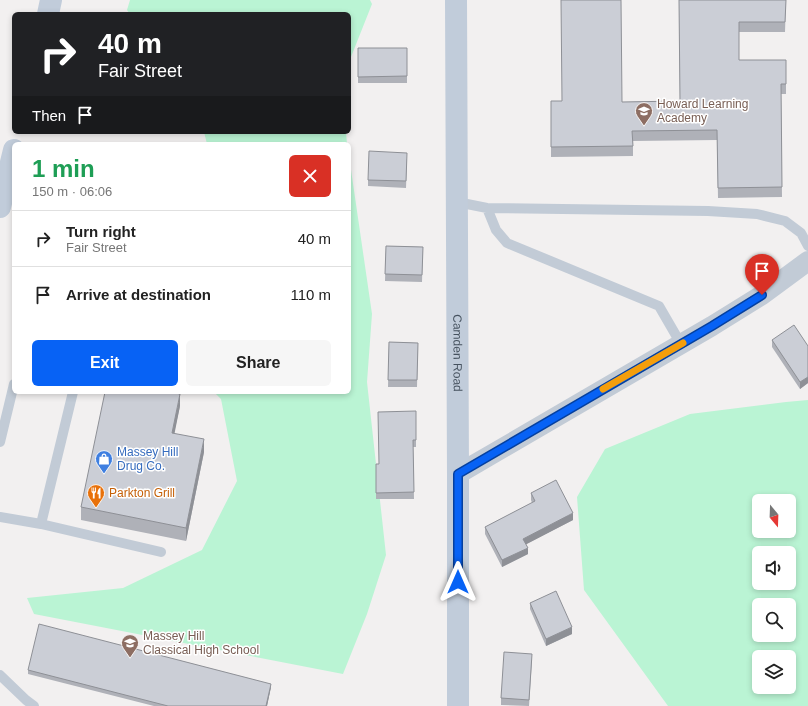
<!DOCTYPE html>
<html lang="en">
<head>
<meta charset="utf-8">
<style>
  :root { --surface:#fff; --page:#f6f6f6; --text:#222; --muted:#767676; --line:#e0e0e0; --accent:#0762f5 }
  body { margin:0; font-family:Arial,sans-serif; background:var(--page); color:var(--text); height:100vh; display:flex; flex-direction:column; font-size:15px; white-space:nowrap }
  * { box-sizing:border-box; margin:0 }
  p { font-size:13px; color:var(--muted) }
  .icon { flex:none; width:22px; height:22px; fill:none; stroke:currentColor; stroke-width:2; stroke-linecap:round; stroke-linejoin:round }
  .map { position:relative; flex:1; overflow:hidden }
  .panel { position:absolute; left:12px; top:142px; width:339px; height:252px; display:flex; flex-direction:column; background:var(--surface); border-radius:6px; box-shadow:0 2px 6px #0003 }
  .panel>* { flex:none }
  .guide { position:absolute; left:12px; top:12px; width:339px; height:122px; border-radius:6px; box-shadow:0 2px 6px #0003; background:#202124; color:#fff; overflow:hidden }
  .needle { width:26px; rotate:161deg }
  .buttons { position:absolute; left:752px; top:494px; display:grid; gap:8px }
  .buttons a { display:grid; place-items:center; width:44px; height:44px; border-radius:6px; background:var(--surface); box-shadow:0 2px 6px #0003; font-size:20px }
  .pin { position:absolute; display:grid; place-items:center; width:34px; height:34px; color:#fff; margin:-41px -17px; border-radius:50% 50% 50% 0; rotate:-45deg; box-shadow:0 0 4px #0007 }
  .pin .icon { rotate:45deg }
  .me { position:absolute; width:44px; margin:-22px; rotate:0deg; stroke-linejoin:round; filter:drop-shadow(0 0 3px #0008) }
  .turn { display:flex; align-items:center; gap:14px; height:84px; padding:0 20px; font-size:18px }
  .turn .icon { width:52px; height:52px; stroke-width:2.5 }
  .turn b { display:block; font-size:28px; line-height:34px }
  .then { display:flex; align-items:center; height:38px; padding:0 20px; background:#0003; gap:8px; font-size:15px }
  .round { display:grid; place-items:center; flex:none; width:42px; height:42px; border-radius:6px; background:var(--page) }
  .summary { display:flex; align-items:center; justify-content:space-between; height:68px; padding:0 20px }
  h1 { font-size:24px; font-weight:600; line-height:30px; color:#1e9e55 }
  .action { display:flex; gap:8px; margin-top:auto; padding:8px 20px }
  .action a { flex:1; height:46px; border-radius:6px; background:var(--accent); color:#fff; font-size:16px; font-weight:600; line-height:46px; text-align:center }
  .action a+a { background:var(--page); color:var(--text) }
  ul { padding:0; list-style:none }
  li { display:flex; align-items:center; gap:12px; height:56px; padding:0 20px; border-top:1px solid var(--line) }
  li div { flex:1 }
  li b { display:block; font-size:15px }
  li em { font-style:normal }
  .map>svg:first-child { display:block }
  .green { fill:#baf4d4; fill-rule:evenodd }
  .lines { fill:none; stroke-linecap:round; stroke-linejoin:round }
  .lane { stroke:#c2cbd6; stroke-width:10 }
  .street { stroke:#c2cbd6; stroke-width:20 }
  .secondary { stroke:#c1ccda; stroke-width:22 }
  .wall { fill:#afb1b8 }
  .shaded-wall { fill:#8e9096 }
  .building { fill:#cbced6; stroke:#8e9096 }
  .route-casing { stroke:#05409f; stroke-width:10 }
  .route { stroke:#0762f5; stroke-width:7 }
  .slow { stroke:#f59e0b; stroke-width:7 }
  .labels { text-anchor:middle; stroke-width:3; stroke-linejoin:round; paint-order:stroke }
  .education-label { font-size:12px; fill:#785e54; stroke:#fff; text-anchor:start }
  .street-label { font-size:12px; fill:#46525f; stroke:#fff }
  .shop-label { font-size:12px; fill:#366cbe; stroke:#fff; text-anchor:start }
  .food-label { font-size:12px; fill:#c56008; stroke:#fff; text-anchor:start }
</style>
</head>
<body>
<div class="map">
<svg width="808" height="706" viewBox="0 0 808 706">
  <rect width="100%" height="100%" fill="#f2f0f0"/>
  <path class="green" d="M130 0H370L372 4 349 62V14H130L127 10Z
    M204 132H346L347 144H207Z
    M349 156 372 314 367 382 386 555 367 614 343 674 34 614 27 598 123 588 202 550 237 481 221 399 214 392H349Z
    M808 400V706H668L584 590 577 497 605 449 690 414 786 402ZM759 501H789V531H759ZM759 553H789V583H759ZM759 605H789V635H759ZM759 657H789V687H759Z"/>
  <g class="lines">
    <path class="lane" d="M457 202 487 208 708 211 757 214 785 221 801 233 808 246
      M487 208 496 230 507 243 659 306 681 344
      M0 442 14 384
      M0 517 41 524 161 552
      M41 524 73 392
      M0 675 26 700 34 706"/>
    <path class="street" d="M458 474 712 326 762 295 808 261"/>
    <g class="secondary">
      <path id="s1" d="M456 0 458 474V706"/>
      <path d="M48 14 51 0"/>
      <path d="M0 207 14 150"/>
    </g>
  </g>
  <path class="wall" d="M679 0H786L785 32H739V60H786V94H781L782 197 718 198 717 140 633 141V156L551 157V101L622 102 680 101Z
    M358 48H407V83H358Z
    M407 159 406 188 368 186V180Z
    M386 246 423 247 422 282 385 281Z
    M772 340 808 346V383L800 389 772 347Z
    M389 342 418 343 417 387H388Z
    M180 406 174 433 204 452 186 541 81 520V507Z
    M416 411V447H413L414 499H376V464H379Z
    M531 493 573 520 526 544 528 554 502 567 485 534V527L532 503 531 500Z
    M530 603 572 634 546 646 530 609Z
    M532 660 529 706 501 705V698Z
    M28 670 271 687 267 706H154L28 674Z"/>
  <path class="shaded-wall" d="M808 377V383L800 389V382Z
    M180 394V406L172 446V433Z
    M204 439V452L186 541V528Z
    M573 513V520L523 546V539Z
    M528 548V554L502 567V560Z
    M572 627V634L546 646V639Z
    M271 684V687L267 706H266Z"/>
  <path class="building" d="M561 0H621L622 102 680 101 679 0H786L785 22H739V60H786V84H781L782 187 718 188 717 130 632 131 633 146 551 147V101H562Z
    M358 48H407V76L358 77Z
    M369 151 407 153 406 181 368 180Z
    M386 246 423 247 422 275 385 274Z
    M794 325 808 346V377L800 382 772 340Z
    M389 342 418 343 417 380H388Z
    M105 392H171L180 394 172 433 204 439 186 528 81 507Z
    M416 411V440H413L414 492 376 493V464H379L378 412Z
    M556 480 573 513 523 539 528 548 502 560 485 527 535 501 531 493Z
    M556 591 572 627 546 639 530 603Z
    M39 624 271 684 266 706H168L28 670Z
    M504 652 532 654 529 700 501 698Z"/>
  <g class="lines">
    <g class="route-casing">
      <path id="route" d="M458 582V474L712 326 762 295"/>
    </g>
    <use href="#route" class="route"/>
    <path class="slow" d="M603 389 683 343"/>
  </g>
  <defs>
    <g id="school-pin" transform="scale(0.9)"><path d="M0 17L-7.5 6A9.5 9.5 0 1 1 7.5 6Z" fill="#8d6e63" stroke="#fff"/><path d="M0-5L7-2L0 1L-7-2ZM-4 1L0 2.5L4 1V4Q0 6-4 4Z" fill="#fff"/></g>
    <g id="shop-pin" transform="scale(0.9)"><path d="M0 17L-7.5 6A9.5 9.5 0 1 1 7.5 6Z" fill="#3f7fe0" stroke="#fff"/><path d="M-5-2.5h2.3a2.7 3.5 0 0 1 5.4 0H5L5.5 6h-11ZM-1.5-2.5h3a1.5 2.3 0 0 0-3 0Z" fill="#fff"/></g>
    <g id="restaurant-pin" transform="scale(0.9)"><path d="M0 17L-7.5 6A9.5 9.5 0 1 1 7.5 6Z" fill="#e8710a" stroke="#fff"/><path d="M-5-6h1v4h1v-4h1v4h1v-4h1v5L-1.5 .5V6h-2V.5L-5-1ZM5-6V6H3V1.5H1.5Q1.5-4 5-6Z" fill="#fff"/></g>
  </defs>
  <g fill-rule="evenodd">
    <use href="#school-pin" x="644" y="111"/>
    <use href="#shop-pin" x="104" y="459"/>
    <use href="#restaurant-pin" x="96" y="493"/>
    <use href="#school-pin" x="130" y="643"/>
  </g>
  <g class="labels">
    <g class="education-label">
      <text x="657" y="108">Howard Learning<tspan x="657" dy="14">Academy</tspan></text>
      <text x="143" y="640">Massey Hill<tspan x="143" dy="14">Classical High School</tspan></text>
    </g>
    <g class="street-label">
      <text dy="4" stroke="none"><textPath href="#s1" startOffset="353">Camden Road</textPath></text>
    </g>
    <g class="shop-label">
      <text x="117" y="456">Massey Hill<tspan x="117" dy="14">Drug Co.</tspan></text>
    </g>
    <g class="food-label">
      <text x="109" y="497">Parkton Grill</text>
    </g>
  </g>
</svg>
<div class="buttons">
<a><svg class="needle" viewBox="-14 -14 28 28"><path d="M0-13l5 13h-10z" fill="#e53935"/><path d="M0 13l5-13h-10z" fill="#767676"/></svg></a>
<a><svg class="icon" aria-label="sound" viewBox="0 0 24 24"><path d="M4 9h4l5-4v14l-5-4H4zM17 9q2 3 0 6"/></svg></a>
<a><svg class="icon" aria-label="search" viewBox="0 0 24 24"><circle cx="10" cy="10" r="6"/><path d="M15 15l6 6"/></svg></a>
<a><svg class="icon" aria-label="layers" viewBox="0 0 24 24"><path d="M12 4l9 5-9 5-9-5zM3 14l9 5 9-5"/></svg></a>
</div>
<div class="pin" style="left:762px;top:295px;background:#d93025"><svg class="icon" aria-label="arrive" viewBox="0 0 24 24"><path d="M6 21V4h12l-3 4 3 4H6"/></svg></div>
<svg class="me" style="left:458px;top:582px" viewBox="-20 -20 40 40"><path d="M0-17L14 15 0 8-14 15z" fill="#0762f5" stroke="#fff" stroke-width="4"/></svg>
<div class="guide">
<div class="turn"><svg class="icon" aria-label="right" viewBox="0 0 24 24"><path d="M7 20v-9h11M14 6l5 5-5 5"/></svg><div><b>40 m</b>Fair Street</div></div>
<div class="then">Then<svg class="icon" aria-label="arrive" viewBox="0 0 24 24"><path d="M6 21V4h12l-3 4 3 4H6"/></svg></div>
</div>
<section class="panel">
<div class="summary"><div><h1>1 min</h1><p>150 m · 06:06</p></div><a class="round" style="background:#d93025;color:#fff"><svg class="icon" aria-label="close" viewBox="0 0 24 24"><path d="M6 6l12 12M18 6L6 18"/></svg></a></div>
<ul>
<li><svg class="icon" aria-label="right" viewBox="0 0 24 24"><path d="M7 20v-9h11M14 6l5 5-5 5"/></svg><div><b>Turn right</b><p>Fair Street</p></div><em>40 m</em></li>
<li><svg class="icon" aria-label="arrive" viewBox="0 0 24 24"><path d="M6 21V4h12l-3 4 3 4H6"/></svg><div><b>Arrive at destination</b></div><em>110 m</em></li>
</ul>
<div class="action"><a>Exit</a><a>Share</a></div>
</section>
</div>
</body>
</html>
